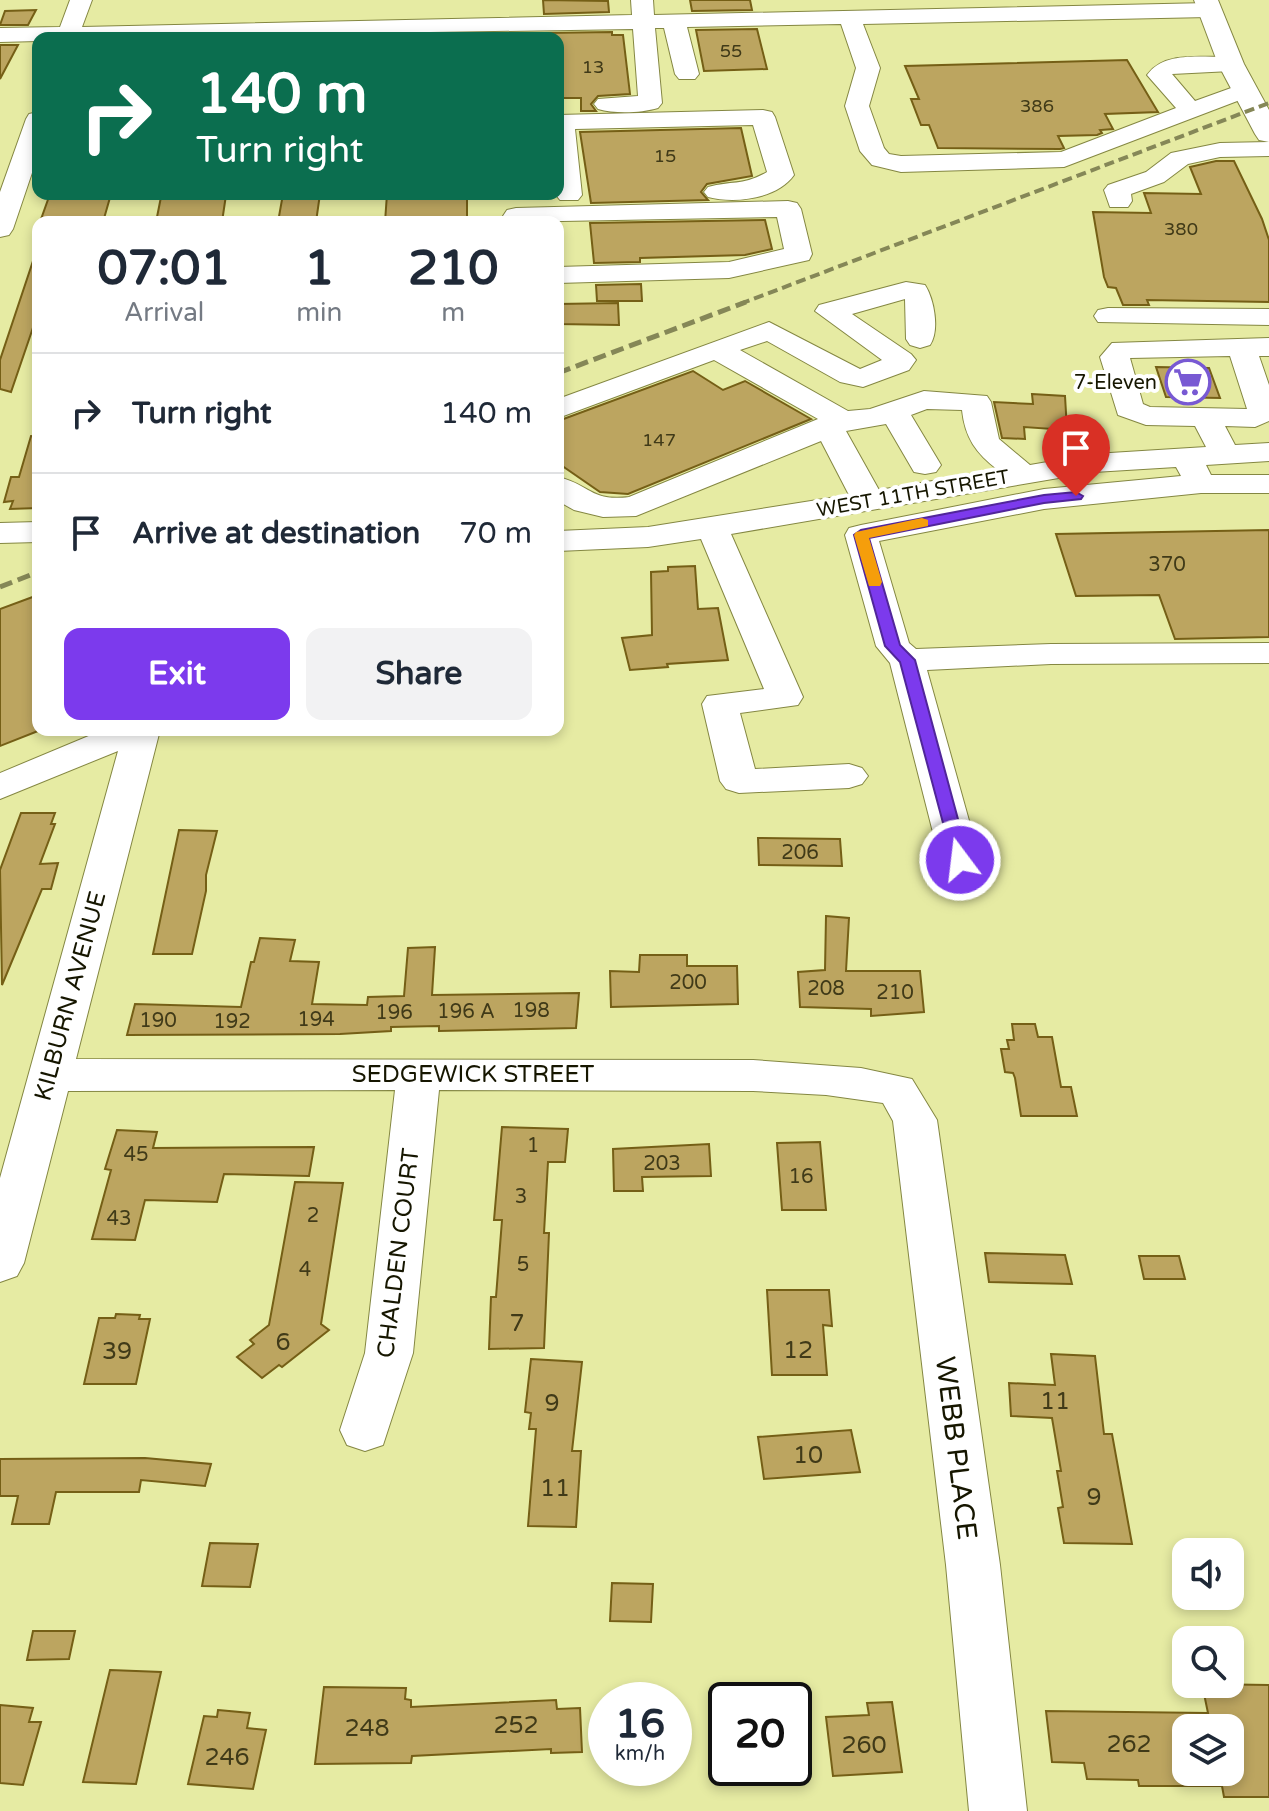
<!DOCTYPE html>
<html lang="en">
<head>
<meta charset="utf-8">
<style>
  :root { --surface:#fff; --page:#f2f2f3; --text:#1f2937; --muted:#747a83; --line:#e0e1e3; --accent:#7c3aed }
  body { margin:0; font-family:"Varela Round",sans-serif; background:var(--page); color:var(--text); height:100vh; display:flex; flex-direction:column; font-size:30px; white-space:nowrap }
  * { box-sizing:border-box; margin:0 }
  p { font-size:26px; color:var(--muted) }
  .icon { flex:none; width:44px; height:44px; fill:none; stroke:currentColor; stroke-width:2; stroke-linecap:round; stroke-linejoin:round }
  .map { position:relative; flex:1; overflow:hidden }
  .details { position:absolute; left:32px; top:216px; width:532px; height:520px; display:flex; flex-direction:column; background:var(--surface); border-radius:16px; box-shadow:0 4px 12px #0003 }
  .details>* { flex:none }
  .banner { position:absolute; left:32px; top:32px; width:532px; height:168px; border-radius:16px; box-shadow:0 4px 12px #0003; background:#0b6e4f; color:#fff; overflow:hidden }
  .buttons { position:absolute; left:1172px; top:1538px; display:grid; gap:16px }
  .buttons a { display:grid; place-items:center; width:72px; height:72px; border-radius:16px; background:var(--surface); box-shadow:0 4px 12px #0003; font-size:40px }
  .speed { position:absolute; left:588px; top:1682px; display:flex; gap:16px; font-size:40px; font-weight:700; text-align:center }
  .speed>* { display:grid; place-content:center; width:104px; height:104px; border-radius:50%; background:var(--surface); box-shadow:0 4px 12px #0003; line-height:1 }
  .speed small { font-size:20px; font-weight:400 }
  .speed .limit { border:4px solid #111; border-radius:12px; background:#fff; color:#111 }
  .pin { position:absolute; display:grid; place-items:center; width:68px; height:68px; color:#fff; margin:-82px -34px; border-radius:50% 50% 50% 0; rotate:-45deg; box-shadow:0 0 8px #0007 }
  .pin .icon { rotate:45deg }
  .me { position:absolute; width:88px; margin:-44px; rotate:345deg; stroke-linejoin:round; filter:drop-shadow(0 0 6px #0008) }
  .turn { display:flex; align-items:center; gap:28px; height:168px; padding:0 32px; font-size:36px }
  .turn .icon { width:104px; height:104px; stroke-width:2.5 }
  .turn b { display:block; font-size:56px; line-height:68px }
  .eta { display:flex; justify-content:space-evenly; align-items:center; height:136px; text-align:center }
  .eta b { font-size:48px; font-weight:700; line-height:56px }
  .button { display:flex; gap:16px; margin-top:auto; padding:16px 32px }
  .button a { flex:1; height:92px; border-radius:16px; background:var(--accent); color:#fff; font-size:32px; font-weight:700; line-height:92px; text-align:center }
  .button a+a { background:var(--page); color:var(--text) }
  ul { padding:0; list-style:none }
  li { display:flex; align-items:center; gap:24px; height:120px; padding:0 32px; border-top:2px solid var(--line) }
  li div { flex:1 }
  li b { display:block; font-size:30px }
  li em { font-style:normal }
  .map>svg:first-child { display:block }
  .building { fill:#bca560; stroke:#755f16; stroke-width:2; fill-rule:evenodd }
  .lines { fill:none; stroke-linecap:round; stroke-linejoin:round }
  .minor-casing { stroke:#848742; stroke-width:2 }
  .major-casing { stroke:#848742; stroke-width:2 }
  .minor { fill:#fff; fill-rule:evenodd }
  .major { fill:#fff; fill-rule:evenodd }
  .rail-far1 { stroke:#858757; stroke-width:4; stroke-dasharray:10 5; stroke-linecap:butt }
  .rail { stroke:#858757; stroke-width:5; stroke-dasharray:13 6; stroke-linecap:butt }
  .route { fill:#7c3aed; stroke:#51269a; stroke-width:2 }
  .slow { fill:#f59e0b }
  .labels { text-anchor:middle; stroke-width:8; stroke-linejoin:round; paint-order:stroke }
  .far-number-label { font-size:18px; fill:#403a18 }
  .far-poi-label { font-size:20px; fill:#161600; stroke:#fff; text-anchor:end }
  .far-street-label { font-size:20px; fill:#161600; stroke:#fff }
  .number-label { font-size:20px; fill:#403a18 }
  .street-label { font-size:24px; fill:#161600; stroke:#fff }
  .near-number-label { font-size:24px; fill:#403a18 }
  .near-street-label { font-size:28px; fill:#161600; stroke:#fff }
</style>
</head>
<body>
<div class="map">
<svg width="1269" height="1811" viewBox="0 0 1269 1811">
  <rect width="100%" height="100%" fill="#e6eba3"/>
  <path class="building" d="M543 0 608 1 609 12 544 14Z
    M690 0H750L752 10 692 11Z
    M36 10 28 25H0L5 11Z
    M757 29 767 69 704 71 696 30Z
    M612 32V35H623L630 94 598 96 591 104 596 111H581V98H558V38H545V33Z
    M0 45H18L0 79Z
    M1127 60 1158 112 1105 114 1113 129 1100 130 1102 133 1097 135 1058 136 1064 148 1060 149 938 148 929 125H921L911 99H919L905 66Z
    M741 128 752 176 707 184 701 192 708 200 591 203 580 132Z
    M1216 161H1234L1262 219 1269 240V302L1147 300 1149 305H1123L1116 288 1108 287 1104 277 1093 212 1151 213 1144 193 1201 194 1190 167Z
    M50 194H111L103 222H40Z
    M283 194H320L316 222H278Z
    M387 194H467V222H385Z
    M226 195 222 222H156L161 197Z
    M765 220 772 249 745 255 640 258V262L594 263 590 223Z
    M35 255 38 256V313L11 392 0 389V360Z
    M641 284 642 301H597L596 285Z
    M618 303 619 325 558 324V304Z
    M1156 367 1209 368 1220 398 1166 397Z
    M693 371 723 390 745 381 811 419 628 494 600 492 558 463V421Z
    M1032 394 1065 396 1067 430 1024 427 1025 439 1002 438 994 402 1033 404Z
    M31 436 38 437V508L10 509 13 501 4 502 11 477H19Z
    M1269 530V637L1175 639 1159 595 1076 596 1056 534Z
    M695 566 698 609 718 608 728 660 667 664 668 667 630 670 622 638 652 635 651 572 668 571V567Z
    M38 595V731L0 746V609Z
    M21 813H55L51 824H55L40 864 58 863 51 889H42L2 985 0 870Z
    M179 830 217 831 206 875V891L192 954H153Z
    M758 838 840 839 842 866 759 865Z
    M826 916 849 918 846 971H920L924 1012 871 1016V1009L800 1007 798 972 825 970Z
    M260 938 295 940 290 961 319 962 312 1004 367 1005 368 997 404 996 408 948 435 947 432 995 579 993 576 1028 439 1031V1026L391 1027V1031L340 1034 127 1035 135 1004 241 1007 251 962H254Z
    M640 955H687V966H737L738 1004 611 1007 610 971 639 972Z
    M1012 1024H1035L1038 1037H1052L1061 1087H1071L1077 1116H1021L1015 1078 1013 1073 1005 1072 1001 1049H1009L1007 1040H1014Z
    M502 1127 568 1129 565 1162H548L544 1233H549L544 1348 489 1349 491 1297H496L502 1220H494Z
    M117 1130 157 1132 153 1148 314 1147 309 1176 224 1174 217 1202 145 1200 135 1240 92 1239 111 1170 105 1169Z
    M820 1142 826 1210H782L777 1143Z
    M709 1144 711 1176 642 1177 643 1191H614L613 1149Z
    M295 1182 343 1183 321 1324 329 1330 282 1367 279 1365 262 1378 237 1357 254 1344 250 1340 269 1325Z
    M985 1253 1065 1255 1072 1284 989 1282Z
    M1139 1256H1179L1185 1279H1144Z
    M767 1290H829L832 1326 823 1325 827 1375H772Z
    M116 1314 140 1315 139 1319H150L136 1384H84L99 1318H115Z
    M1051 1354 1095 1356 1104 1434H1112L1132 1544 1064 1543 1058 1508 1063 1507 1057 1471H1061L1052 1418 1011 1416 1009 1383 1055 1385Z
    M531 1359 582 1362 572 1451H581L576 1527 528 1526 536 1429H529L531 1413 525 1412Z
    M851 1430 860 1472 764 1479 758 1437Z
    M145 1458 211 1464 205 1486 141 1480 139 1492H56L49 1524H12L18 1496H0V1459Z
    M210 1543 258 1544 250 1587 202 1586Z
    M612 1583 653 1584 651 1622 610 1621Z
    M33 1631H75L69 1659 27 1660Z
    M110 1670 161 1672 136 1784 83 1782Z
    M1202 1684 1269 1685V1797H1224L1222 1786H1139L1138 1780 1087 1779 1084 1763 1052 1762 1046 1711 1208 1713ZM1186 1728H1230V1772H1186Z
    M324 1687 406 1688 405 1699 411 1700V1707L556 1700 557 1709 580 1708 582 1752 551 1753V1749L412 1756 411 1763 315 1764Z
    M892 1702 902 1772 833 1776 826 1717 869 1715 867 1703Z
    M0 1705 33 1708 29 1722H41L23 1785 0 1783Z
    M218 1710 250 1713 247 1728 266 1730 253 1789 188 1784 204 1716 217 1717Z"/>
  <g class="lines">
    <g class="minor-casing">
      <path id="minor" d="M70 0H92L82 27 632 15 631 0H653L654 15 1209 3 1220 10 1209 17 863 24 880 68 869 106 884 148 889 154 901 156 1061 152 1176 108 1147 75C1165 50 1204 58 1231 57L1239 59 1243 64 1239 69 1231 71 1172 74 1195 101 1245 83 1253 85 1257 90 1253 95 1064 167 901 172 872 165 860 151 845 106 856 68 841 24 687 27 699 74 695 79H679L675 74 664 28H655L662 103 658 108C641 113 615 114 598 109L594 104 598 99 638 96 633 29 38 38V41L0 42V28L60 27Z
        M763 110 772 112 775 117 794 175C777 199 735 204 708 197L704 192 708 187C733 180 742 186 767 172L753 125 575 129 582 195 578 200H560L556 195 558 115Z
        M38 112V155L13 229 9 235 0 237V192L26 119 29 114Z
        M1269 142V156L1220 157 1188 164 1164 182 1131 194 1132 201 1128 207H1110L1104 190 1108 185 1146 172 1171 153 1220 143Z
        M788 201 797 203 801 209 812 254 809 260 729 278 558 283V267L729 262 784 249 777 217 508 222 503 216 507 210 516 208Z
        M906 282 925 285C934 299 940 330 930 345L920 348 910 345 906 339 905 299 852 314 911 354 916 360 909 370 863 387 840 382 767 341 740 350 848 411 870 409 924 391 987 396 991 402 999 439 1030 465 1094 454 1206 447 1195 426 1146 425 1118 415 1100 357 1112 343 1269 338V356H1259L1269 385V421L1255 427 1225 426 1235 445 1269 443V461L1206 465 1211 475H1269V493H1201L1044 509 879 541 909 643 916 649 1051 644 1269 643V663L1051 664 927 670 980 860 974 869 960 873 946 869 940 860 890 663 876 646 845 535 849 528 861 525 1044 489 1181 476 1176 467 1094 472 731 534 803 697 798 705 740 713 755 769 849 764 862 768 868 776 862 784 849 788 739 793 726 789 720 781 702 704 707 696 764 689 701 539 648 547 558 551V531L648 527 849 495 821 441 636 516 603 517 574 510 558 501V477C589 484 591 502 629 497L818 419 714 360 558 418V399L769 322 860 369 882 360 815 311 819 305ZM1230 356 1247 409 1150 407 1143 404 1130 358ZM927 409 962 410C965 438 976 453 998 470L879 490 846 431 886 424 914 472 925 474 936 472 941 465 911 415Z
        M1108 308 1269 309V325L1098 322 1094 316 1098 310Z
        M38 522V542L0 543V523Z
        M103 730H160L76 1059 753 1060 861 1068 912 1079 937 1120 1000 1565 1027 1811H969L946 1565 893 1121 883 1103 826 1095 753 1091 439 1090 413 1353 383 1445 365 1451 347 1445 340 1430 365 1353 395 1090 68 1091 24 1263 17 1276 0 1282V1178L118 751 0 799V773Z"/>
    </g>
    <g class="major-casing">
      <path id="major" d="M1194 0H1218L1244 64 1269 110V142L1259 140 1255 134 1218 64Z"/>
    </g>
    <use href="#minor" class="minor"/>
    <use href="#major" class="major"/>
    <path class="rail-far1" d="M740 304 1269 103"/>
    <path class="rail" d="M558 373 746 302
      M0 587 38 572"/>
  </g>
  <path class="route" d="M1076 492 1083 496 1081 499 1044 503 869 538 900 645 915 660 969 860 967 864H954L900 662 885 646 854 535 861 530 1044 495Z"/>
  <path class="slow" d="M922 518 928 520V526L869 538 882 582 880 586H869L854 535 856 532Z"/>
  <defs>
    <g id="supermarket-ring" transform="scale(2.3)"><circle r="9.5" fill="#fff" stroke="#7859d3" stroke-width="1.5"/><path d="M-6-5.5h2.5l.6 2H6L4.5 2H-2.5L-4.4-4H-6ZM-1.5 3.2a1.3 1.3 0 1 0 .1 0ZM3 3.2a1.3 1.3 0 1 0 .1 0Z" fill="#7859d3"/></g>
  </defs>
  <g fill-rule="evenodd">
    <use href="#supermarket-ring" x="1188" y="382"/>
  </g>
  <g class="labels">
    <g class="far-number-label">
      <text x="731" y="57">55</text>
      <text x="593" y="73">13</text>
      <text x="1037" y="112">386</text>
      <text x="665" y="162">15</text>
      <text x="1181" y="235">380</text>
      <text x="659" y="446">147</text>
    </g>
    <g class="far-poi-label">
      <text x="1157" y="389">7-Eleven</text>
    </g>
    <g class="far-street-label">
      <text transform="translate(913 493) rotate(-10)" y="7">WEST 11TH STREET</text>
    </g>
    <g class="number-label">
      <text x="1167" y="571">370</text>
      <text x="800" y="859">206</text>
      <text x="688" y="989">200</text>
      <text x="826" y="995">208</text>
      <text x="895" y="999">210</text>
      <text x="531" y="1017">198</text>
      <text x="466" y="1018">196 A</text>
      <text x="394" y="1019">196</text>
      <text x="316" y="1026">194</text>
      <text x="158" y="1027">190</text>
      <text x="232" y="1028">192</text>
      <text x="533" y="1152">1</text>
      <text x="136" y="1161">45</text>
      <text x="662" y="1170">203</text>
      <text x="801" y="1183">16</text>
      <text x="521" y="1203">3</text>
      <text x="313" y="1222">2</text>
      <text x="119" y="1225">43</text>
      <text x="523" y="1271">5</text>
      <text x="305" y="1276">4</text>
    </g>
    <g class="street-label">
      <text transform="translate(70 996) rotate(-75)" y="8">KILBURN AVENUE</text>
      <text x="473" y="1082">SEDGEWICK STREET</text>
      <text transform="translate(398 1253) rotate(-83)" y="8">CHALDEN COURT</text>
    </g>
    <g class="near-number-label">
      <text x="517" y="1331">7</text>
      <text x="283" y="1350">6</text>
      <text x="798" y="1358">12</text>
      <text x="117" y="1359">39</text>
      <text x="1055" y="1409">11</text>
      <text x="552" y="1411">9</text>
      <text x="808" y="1463">10</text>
      <text x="555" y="1496">11</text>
      <text x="1094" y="1505">9</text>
      <text x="516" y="1733">252</text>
      <text x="367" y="1736">248</text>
      <text x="1129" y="1752">262</text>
      <text x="864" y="1753">260</text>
      <text x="227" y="1765">246</text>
    </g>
    <g class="near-street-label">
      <text transform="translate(957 1448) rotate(83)" y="10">WEBB PLACE</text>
    </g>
  </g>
</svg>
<div class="buttons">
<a><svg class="icon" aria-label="sound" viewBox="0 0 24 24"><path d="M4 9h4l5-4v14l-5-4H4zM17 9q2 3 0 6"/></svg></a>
<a><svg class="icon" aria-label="search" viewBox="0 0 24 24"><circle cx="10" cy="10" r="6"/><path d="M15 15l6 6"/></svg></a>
<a><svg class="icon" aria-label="layers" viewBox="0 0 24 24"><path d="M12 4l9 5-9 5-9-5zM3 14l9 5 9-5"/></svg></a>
</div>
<div class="speed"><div>16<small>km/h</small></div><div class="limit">20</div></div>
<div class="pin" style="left:1076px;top:496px;background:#d93025"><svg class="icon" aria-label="arrive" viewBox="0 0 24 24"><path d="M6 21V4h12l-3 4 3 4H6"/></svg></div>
<svg class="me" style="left:960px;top:860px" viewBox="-20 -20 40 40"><circle r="17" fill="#7c3aed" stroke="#fff" stroke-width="3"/><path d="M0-11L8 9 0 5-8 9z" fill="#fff"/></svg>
<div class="banner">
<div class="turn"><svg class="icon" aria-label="right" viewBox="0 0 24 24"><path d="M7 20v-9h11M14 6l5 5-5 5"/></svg><div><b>140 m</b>Turn right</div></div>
</div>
<section class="details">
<div class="eta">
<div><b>07:01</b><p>Arrival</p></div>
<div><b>1</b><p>min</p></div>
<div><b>210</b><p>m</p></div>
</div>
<ul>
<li><svg class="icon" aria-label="right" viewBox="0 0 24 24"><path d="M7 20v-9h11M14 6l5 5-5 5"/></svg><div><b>Turn right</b></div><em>140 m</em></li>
<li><svg class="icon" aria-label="arrive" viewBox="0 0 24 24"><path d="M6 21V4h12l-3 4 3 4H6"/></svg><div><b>Arrive at destination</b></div><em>70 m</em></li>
</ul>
<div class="button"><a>Exit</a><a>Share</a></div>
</section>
</div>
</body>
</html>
